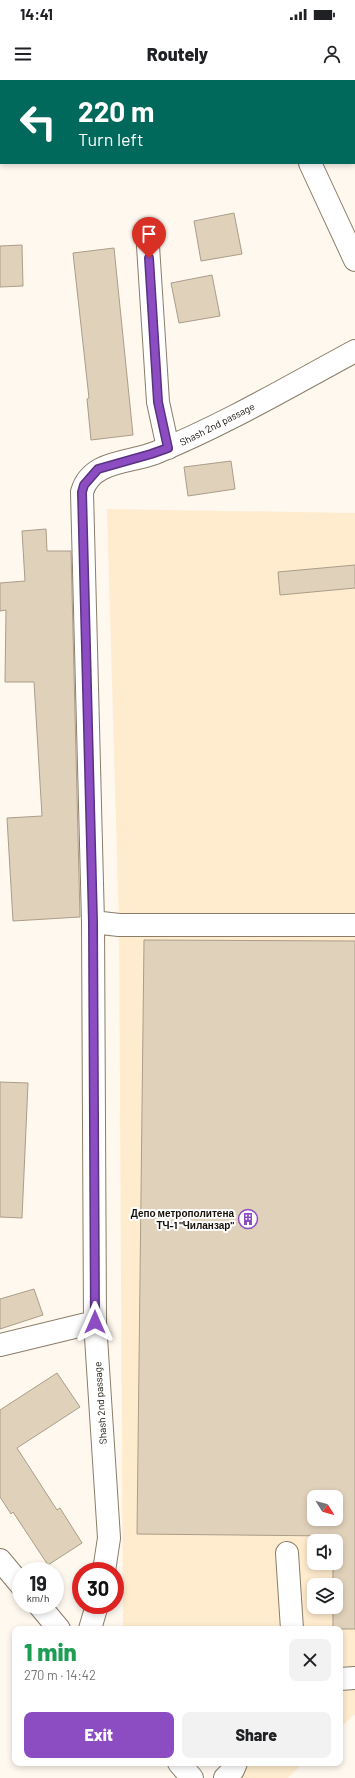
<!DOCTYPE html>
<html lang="en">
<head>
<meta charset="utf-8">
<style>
  :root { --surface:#fff; --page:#f2f2f2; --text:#202124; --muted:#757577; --accent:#8c4dc3 }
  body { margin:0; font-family:Barlow,sans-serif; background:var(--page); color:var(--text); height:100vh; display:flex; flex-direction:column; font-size:15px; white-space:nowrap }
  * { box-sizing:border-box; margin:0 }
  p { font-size:13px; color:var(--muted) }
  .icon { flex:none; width:22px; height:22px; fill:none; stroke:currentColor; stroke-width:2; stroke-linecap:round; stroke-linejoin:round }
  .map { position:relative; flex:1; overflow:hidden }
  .details { position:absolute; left:12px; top:1546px; width:331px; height:140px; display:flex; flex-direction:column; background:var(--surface); border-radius:8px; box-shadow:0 2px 6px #0003 }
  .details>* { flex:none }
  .top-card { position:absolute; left:0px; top:0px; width:355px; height:84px; box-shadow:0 2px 6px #0003; background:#00695c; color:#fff; overflow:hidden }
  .needle { width:26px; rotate:127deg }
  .controls { position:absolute; left:307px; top:1410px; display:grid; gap:8px }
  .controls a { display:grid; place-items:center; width:36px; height:36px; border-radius:8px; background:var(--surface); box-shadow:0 2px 6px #0003; font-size:20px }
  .speed { position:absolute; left:12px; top:1482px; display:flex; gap:8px; font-size:20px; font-weight:700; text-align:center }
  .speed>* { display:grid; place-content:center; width:52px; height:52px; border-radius:50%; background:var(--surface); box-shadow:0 2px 6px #0003; line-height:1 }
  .speed small { font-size:10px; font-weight:400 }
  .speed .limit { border:6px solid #d22; background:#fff; color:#111 }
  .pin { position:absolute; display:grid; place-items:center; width:34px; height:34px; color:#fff; margin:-41px -17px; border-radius:50% 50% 50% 0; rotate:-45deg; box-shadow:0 0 4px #0007 }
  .pin .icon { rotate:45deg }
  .me { position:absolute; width:44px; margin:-22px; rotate:0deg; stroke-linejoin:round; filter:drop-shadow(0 0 3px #0008) }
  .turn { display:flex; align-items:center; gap:14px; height:84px; padding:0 12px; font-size:18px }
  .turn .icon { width:52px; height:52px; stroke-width:2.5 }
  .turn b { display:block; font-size:28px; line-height:34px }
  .round { display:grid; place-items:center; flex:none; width:42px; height:42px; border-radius:8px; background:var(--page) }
  .summary { display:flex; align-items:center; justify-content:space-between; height:68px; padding:0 12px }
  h1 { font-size:24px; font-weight:800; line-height:30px; color:#1e9e55 }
  .action { display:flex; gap:8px; margin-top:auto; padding:8px 12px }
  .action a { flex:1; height:46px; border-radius:8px; background:var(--accent); color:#fff; font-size:16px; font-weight:800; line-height:46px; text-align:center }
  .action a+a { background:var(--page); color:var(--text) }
  .status { display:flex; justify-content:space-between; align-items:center; height:28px; padding:0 20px; background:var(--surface); direction:ltr }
  .status svg { height:11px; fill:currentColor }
  header { display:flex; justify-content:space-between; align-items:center; height:52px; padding:0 12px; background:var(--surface); font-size:18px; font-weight:800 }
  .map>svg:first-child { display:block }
  .built { fill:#ffecce; fill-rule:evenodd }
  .building { fill:#e0d1bb; stroke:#ab9d88; fill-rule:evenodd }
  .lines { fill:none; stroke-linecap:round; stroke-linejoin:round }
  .minor-casing { stroke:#8a7d68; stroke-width:24 }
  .minor { stroke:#fff; stroke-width:22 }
  .route-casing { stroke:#5b327f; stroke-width:10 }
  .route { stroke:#8c4dc3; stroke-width:7 }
  .labels { text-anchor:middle; stroke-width:4; stroke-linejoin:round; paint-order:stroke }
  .street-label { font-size:10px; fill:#161109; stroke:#fff }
  .poi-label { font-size:10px; font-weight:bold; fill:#161109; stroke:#fff; text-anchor:end }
</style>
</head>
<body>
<div class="status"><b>14:41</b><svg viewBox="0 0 49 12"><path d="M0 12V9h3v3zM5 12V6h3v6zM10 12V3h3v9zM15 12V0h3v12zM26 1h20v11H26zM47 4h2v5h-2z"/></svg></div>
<header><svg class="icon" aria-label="menu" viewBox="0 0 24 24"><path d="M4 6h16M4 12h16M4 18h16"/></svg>Routely<svg class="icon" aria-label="person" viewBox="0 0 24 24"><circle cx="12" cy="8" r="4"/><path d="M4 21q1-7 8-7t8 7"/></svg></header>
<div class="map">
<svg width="355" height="1698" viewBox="0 0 355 1698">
  <rect width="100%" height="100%" fill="#fef8ef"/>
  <path class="built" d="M107 429 355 433V1634L340 1648V1549H123L119 845ZM314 1417H336V1439H314ZM314 1461H336V1483H314ZM314 1505H336V1527H314Z
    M227 1683H303L288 1698H241Z"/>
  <path class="building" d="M234 133 242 174 201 181 194 141Z
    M22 165 23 206 0 207V166Z
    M114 168 133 355 91 360 87 319 89 318 73 173Z
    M212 195 220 236 179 243 171 203Z
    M231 381 235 409 188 416 184 387Z
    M46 449 47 471H71L80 837 13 841 7 738 42 736 34 602H5L6 530 0 531V503L25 501 22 451Z
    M355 485V508L280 515 278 492Z
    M144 860 355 861V1549H333V1527H336V1505H333V1483H336V1461H333V1456L137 1454ZM314 1417H336V1439H314Z
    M0 1002 28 1003 22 1138 0 1137Z
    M34 1209 43 1235 0 1249V1219Z
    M57 1293 80 1327 17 1368 57 1430 60 1428 82 1463 48 1485 13 1432 11 1434 0 1417V1330Z"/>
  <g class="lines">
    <g class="minor-casing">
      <path id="minor" d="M354 18 355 17
        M310 83 355 180
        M148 166 158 322 168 368
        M93 842 119 845H355
        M0 1265 95 1242
        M287 1473 292 1549
        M0 1480 21 1505
        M104 1491 109 1458 95 1242 93 842 82 412C91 380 130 383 155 373 224 345 290 306 355 271
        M39 1525 59 1549
        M90 1549 97 1525
        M340 1599 355 1598
        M179 1683 192 1698
        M225 1698 233 1690 236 1683"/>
    </g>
    <use href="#minor" class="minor"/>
  </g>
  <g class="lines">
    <g class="route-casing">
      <path id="route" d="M95 1242 93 842 82 412 84 405 98 389 151 374 168 368 158 322 149 178"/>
    </g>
    <use href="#route" class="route"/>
  </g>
  <defs>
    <g id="building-ring" transform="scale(1)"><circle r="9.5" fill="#fff" stroke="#8c4dc3" stroke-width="1.5"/><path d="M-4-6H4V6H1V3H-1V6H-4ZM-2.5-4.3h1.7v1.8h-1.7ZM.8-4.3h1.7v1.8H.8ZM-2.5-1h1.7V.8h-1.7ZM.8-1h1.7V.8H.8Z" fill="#8c4dc3"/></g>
  </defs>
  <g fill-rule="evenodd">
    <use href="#building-ring" x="248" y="1139"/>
  </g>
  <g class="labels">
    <g class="street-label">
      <text transform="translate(217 344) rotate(-27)" y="4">Shash 2nd passage</text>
      <text transform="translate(100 1323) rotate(-94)" y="4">Shash 2nd passage</text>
    </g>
    <g class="poi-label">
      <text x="234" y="1137">Депо метрополитена<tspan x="234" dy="12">ТЧ-1 "Чиланзар"</tspan></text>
    </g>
  </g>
</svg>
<div class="controls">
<a><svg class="needle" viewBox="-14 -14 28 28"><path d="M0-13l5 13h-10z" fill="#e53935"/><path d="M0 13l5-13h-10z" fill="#757577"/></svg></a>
<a><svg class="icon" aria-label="sound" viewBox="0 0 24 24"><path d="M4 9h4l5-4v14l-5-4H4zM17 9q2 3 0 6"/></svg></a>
<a><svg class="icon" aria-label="layers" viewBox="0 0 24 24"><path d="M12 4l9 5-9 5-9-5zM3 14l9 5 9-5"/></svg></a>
</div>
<div class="speed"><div>19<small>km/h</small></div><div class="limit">30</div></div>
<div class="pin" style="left:149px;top:178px;background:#d93025"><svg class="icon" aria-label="arrive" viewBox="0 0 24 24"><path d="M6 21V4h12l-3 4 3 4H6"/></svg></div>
<svg class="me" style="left:95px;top:1242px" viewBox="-20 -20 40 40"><path d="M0-17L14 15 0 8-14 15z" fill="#8c4dc3" stroke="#fff" stroke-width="4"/></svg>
<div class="top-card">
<div class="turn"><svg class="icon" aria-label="left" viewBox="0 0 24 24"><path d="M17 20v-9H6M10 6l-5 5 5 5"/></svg><div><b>220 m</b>Turn left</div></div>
</div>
<section class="details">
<div class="summary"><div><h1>1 min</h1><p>270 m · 14:42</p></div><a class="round"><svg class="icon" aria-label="close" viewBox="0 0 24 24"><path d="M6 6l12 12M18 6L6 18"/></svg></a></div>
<div class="action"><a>Exit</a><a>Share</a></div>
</section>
</div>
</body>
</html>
